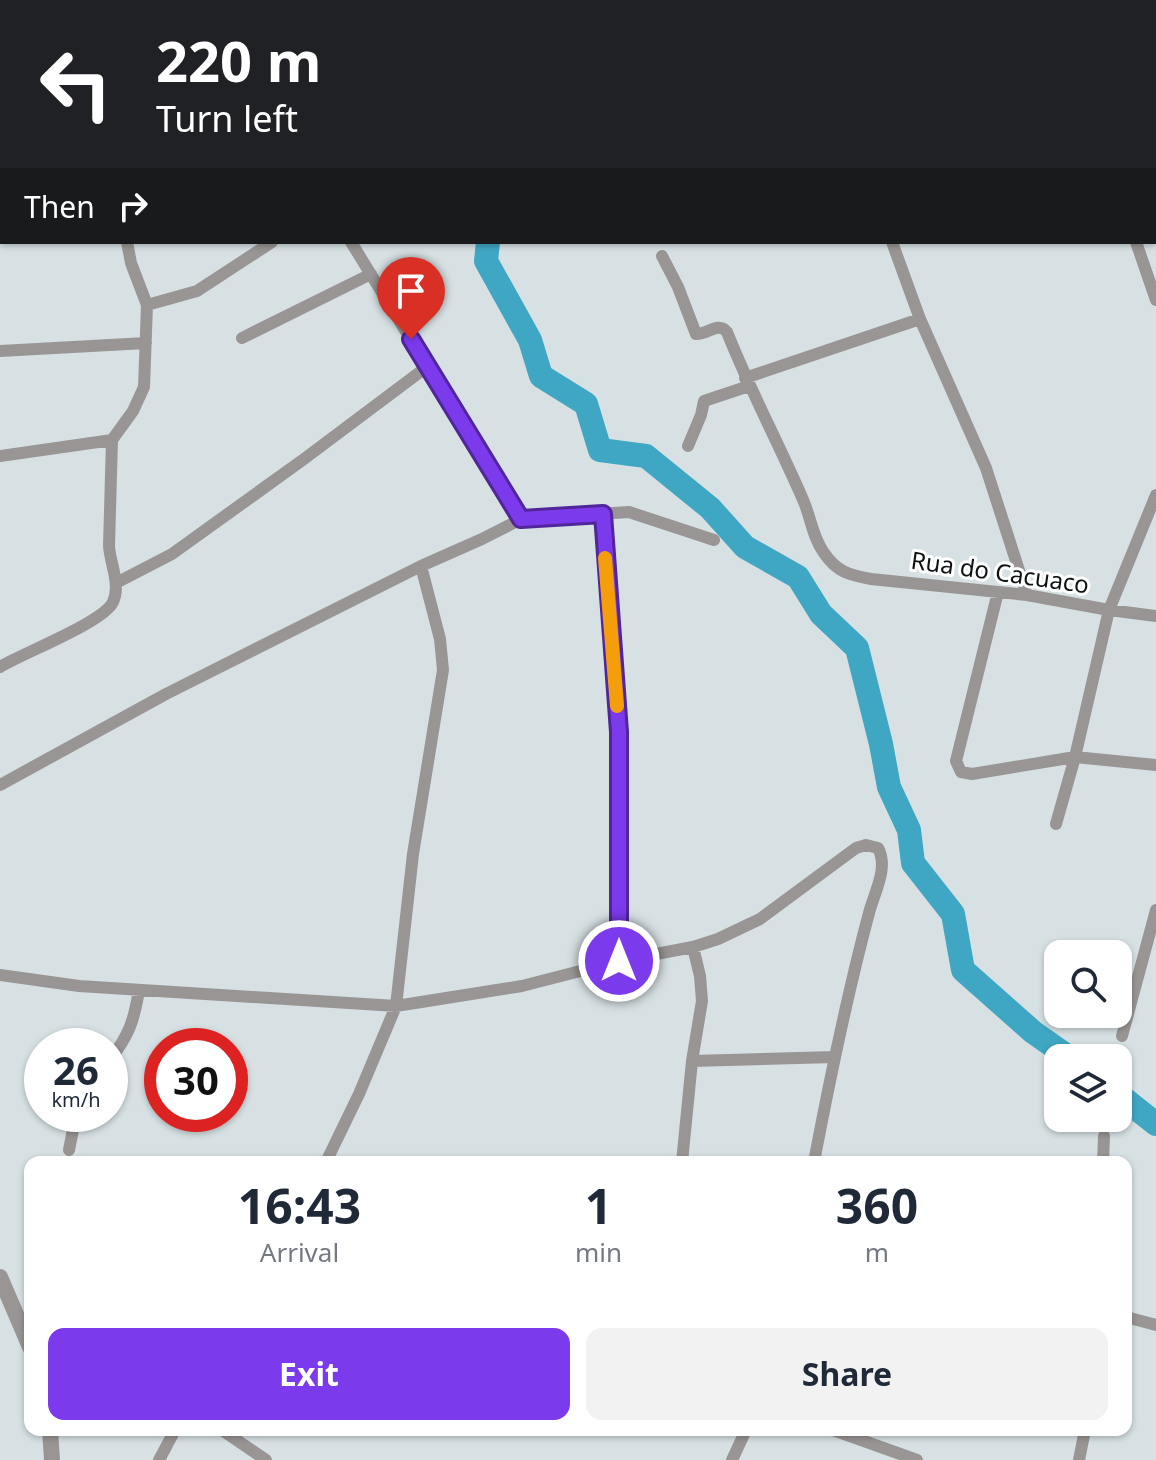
<!DOCTYPE html>
<html lang="en">
<head>
<meta charset="utf-8">
<style>
  :root { --surface:#fff; --page:#f2f2f3; --text:#1f2937; --muted:#747a83; --accent:#7c3aed }
  body { margin:0; font-family:"Noto Sans",sans-serif; background:var(--page); color:var(--text); height:100vh; display:flex; flex-direction:column; font-size:30px; white-space:nowrap }
  * { box-sizing:border-box; margin:0 }
  p { font-size:26px; color:var(--muted) }
  .icon { flex:none; width:44px; height:44px; fill:none; stroke:currentColor; stroke-width:2; stroke-linecap:round; stroke-linejoin:round }
  .map { position:relative; flex:1; overflow:hidden }
  .panel { position:absolute; left:24px; top:1156px; width:1108px; height:280px; display:flex; flex-direction:column; background:var(--surface); border-radius:16px; box-shadow:0 2px 6px #0004 }
  .panel>* { flex:none }
  .banner { position:absolute; left:0px; top:0px; width:1156px; height:244px; box-shadow:0 2px 6px #0004; background:#202124; color:#fff; overflow:hidden }
  .controls { position:absolute; left:1044px; top:940px; display:grid; gap:16px }
  .controls a { display:grid; place-items:center; width:88px; height:88px; border-radius:16px; background:var(--surface); box-shadow:0 2px 6px #0004; font-size:40px }
  .speed { position:absolute; left:24px; top:1028px; display:flex; gap:16px; font-size:40px; font-weight:700; text-align:center }
  .speed>* { display:grid; place-content:center; width:104px; height:104px; border-radius:50%; background:var(--surface); box-shadow:0 2px 6px #0004; line-height:1 }
  .speed small { font-size:20px; font-weight:400 }
  .speed .limit { border:12px solid #d22; background:#fff; color:#111 }
  .pin { position:absolute; display:grid; place-items:center; width:68px; height:68px; color:#fff; margin:-82px -34px; border-radius:50% 50% 50% 0; rotate:-45deg; box-shadow:0 0 8px #0007 }
  .pin .icon { rotate:45deg }
  .me { position:absolute; width:88px; margin:-44px; rotate:0deg; stroke-linejoin:round; filter:drop-shadow(0 0 6px #0008) }
  .turn { display:flex; align-items:center; gap:28px; height:168px; padding:0 24px; font-size:36px }
  .turn .icon { width:104px; height:104px; stroke-width:2.5 }
  .turn b { display:block; font-size:56px; line-height:68px }
  .then { display:flex; align-items:center; height:76px; padding:0 24px; background:#0003; gap:16px; font-size:30px }
  .eta { display:flex; justify-content:space-evenly; align-items:center; height:136px; text-align:center }
  .eta b { font-size:48px; font-weight:700; line-height:56px }
  .primary-button { display:flex; gap:16px; margin-top:auto; padding:16px 24px }
  .primary-button a { flex:1; height:92px; border-radius:16px; background:var(--accent); color:#fff; font-size:32px; font-weight:700; line-height:92px; text-align:center }
  .primary-button a+a { background:var(--page); color:var(--text) }
  .map>svg:first-child { display:block }
  .lines { fill:none; stroke-linecap:round; stroke-linejoin:round }
  .river { stroke:#3fa7c3; stroke-width:24 }
  .minor { stroke:#999595; stroke-width:12 }
  .tertiary { stroke:#999595; stroke-width:16 }
  .route-casing { stroke:#51269a; stroke-width:20 }
  .route { stroke:#7c3aed; stroke-width:14 }
  .slow { stroke:#f59e0b; stroke-width:14 }
  .labels { text-anchor:middle; stroke-width:6; stroke-linejoin:round; paint-order:stroke }
  .street-label { font-size:24px; fill:#0f1213; stroke:#fff }
</style>
</head>
<body>
<div class="map">
<svg width="1156" height="1460" viewBox="0 0 1156 1460">
  <rect width="100%" height="100%" fill="#d7e1e4"/>
  <g class="lines">
    <path class="river" d="M304 0 305 2
      M488 242 486 261 530 340 541 376 586 404 600 450 646 456 710 508 745 547 798 577 821 614 857 648 881 744 889 787 909 830 913 863 953 914 963 970 1033 1032 1070 1058
      M1118 1094 1156 1124"/>
    <path class="minor" d="M210 0 211 2
      M961 0 963 2
      M571 2 576 0 581 2
      M641 2 642 0
      M867 2 868 0
      M1073 2 1074 0
      M0 22 2 24
      M1154 102 1156 97
      M351 242 521 519
      M892 242 920 319 986 468 1027 595
      M1136 242 1156 300
      M662 256 678 287 696 334C707 335 718 321 727 332 750 390 779 444 804 502 811 519 813 538 824 553 837 572 849 575 871 579L1027 595 1109 610 1156 616
      M147 305 197 291 272 242
      M242 338 371 274
      M0 351 146 343
      M745 378 920 319
      M688 446 701 415 704 401 749 386
      M0 456 112 440
      M603 514 619 732V961
      M116 583 172 554 304 459 428 366
      M998 592 956 761 961 772 972 774 1075 757 1156 765
      M0 667C23 653 104 622 113 602 121 585 110 563 109 546L112 440 133 411 144 387 147 305 131 263 127 242
      M0 785 166 694 421 566 482 539 521 519 629 512 714 540
      M1056 824 1075 757 1109 610 1156 495
      M0 975 79 986 396 1006 522 986 619 961 693 947 718 939 760 919 856 848 866 845 878 848C889 868 874 893 869 913 847 995 830 1078 814 1162
      M1122 1036 1156 910
      M110 1060C129 1035 134 1021 139 990
      M692 1061 834 1057
      M69 1150 76 1114
      M326 1162 359 1094 396 1006 413 854 443 670 440 639 421 566
      M682 1162 692 1061 702 1001 700 976 693 947
      M1103 1162 1104 1136
      M1126 1317 1156 1325
      M222 1430 266 1460
      M833 1430 917 1460
      M159 1460 175 1430
      M732 1460 746 1430
      M1079 1460 1085 1430"/>
    <path class="tertiary" d="M0 1277 30 1347
      M50 1430 52 1460"/>
  </g>
  <g class="lines">
    <g class="route-casing">
      <path id="route" d="M411 339 521 519 603 514 619 732V961"/>
    </g>
    <use href="#route" class="route"/>
    <path class="slow" d="M605 558 617 706"/>
  </g>
  <g class="labels">
    <g class="street-label">
      <text transform="translate(1000 573) rotate(8)" y="8">Rua do Cacuaco</text>
    </g>
  </g>
</svg>
<div class="controls">
<a><svg class="icon" aria-label="search" viewBox="0 0 24 24"><circle cx="10" cy="10" r="6"/><path d="M15 15l6 6"/></svg></a>
<a><svg class="icon" aria-label="layers" viewBox="0 0 24 24"><path d="M12 4l9 5-9 5-9-5zM3 14l9 5 9-5"/></svg></a>
</div>
<div class="speed"><div>26<small>km/h</small></div><div class="limit">30</div></div>
<div class="pin" style="left:411px;top:339px;background:#d93025"><svg class="icon" aria-label="arrive" viewBox="0 0 24 24"><path d="M6 21V4h12l-3 4 3 4H6"/></svg></div>
<svg class="me" style="left:619px;top:961px" viewBox="-20 -20 40 40"><circle r="17" fill="#7c3aed" stroke="#fff" stroke-width="3"/><path d="M0-11L8 9 0 5-8 9z" fill="#fff"/></svg>
<div class="banner">
<div class="turn"><svg class="icon" aria-label="left" viewBox="0 0 24 24"><path d="M17 20v-9H6M10 6l-5 5 5 5"/></svg><div><b>220 m</b>Turn left</div></div>
<div class="then">Then<svg class="icon" aria-label="right" viewBox="0 0 24 24"><path d="M7 20v-9h11M14 6l5 5-5 5"/></svg></div>
</div>
<section class="panel">
<div class="eta">
<div><b>16:43</b><p>Arrival</p></div>
<div><b>1</b><p>min</p></div>
<div><b>360</b><p>m</p></div>
</div>
<div class="primary-button"><a>Exit</a><a>Share</a></div>
</section>
</div>
</body>
</html>
